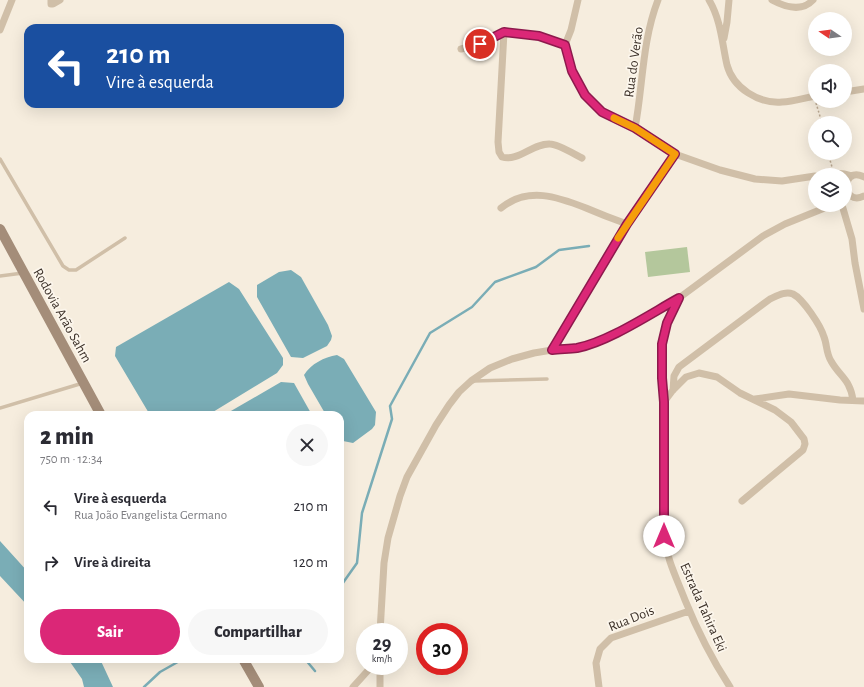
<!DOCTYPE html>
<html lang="pt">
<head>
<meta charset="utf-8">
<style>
  :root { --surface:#fff; --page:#f7f7f7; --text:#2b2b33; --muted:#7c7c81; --accent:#db2777 }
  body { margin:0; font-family:"Alegreya Sans",sans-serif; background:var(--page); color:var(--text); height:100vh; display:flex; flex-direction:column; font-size:15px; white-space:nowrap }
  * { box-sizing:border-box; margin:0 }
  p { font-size:13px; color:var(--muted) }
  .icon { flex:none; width:22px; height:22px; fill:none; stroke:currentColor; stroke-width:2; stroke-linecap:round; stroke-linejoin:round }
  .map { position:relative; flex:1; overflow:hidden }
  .details { position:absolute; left:24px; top:411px; width:320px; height:252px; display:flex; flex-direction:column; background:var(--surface); border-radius:12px; box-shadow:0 4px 16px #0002 }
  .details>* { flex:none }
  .banner { position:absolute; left:24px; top:24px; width:320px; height:84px; border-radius:12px; box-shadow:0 4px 16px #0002; background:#1a4fa0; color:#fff; overflow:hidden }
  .needle { width:26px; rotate:283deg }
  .fabs { position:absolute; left:808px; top:12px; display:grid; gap:8px }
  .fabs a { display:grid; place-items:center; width:44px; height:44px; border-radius:50%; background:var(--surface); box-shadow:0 4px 16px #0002; font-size:20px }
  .speed { position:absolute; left:356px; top:623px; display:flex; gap:8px; font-size:20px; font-weight:700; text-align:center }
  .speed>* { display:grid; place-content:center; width:52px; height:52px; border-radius:50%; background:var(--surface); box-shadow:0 4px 16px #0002; line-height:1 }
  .speed small { font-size:10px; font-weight:400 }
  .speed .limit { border:6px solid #d22; background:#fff; color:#111 }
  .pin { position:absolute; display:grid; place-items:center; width:34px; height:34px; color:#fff; margin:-17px; border:2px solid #fff; border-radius:50%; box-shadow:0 1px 4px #0007 }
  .me { position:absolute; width:44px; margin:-22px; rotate:0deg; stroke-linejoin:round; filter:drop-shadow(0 0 3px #0008) }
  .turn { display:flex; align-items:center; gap:14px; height:84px; padding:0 16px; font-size:18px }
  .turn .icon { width:52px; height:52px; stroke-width:2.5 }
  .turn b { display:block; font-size:28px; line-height:34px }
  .round { display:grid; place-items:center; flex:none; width:42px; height:42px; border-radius:21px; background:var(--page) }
  .headline { display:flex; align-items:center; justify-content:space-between; height:68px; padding:0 16px }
  h1 { font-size:24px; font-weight:800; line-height:30px }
  .button { display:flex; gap:8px; margin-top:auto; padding:8px 16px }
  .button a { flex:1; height:46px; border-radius:24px; background:var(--accent); color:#fff; font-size:16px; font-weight:800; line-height:46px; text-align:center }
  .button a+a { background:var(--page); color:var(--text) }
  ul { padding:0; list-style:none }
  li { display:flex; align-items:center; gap:12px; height:56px; padding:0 16px }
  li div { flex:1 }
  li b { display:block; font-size:15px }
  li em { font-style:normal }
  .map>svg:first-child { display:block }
  .green { fill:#b4c79c }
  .water { fill:#7aadb6 }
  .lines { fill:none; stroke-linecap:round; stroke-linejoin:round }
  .stream { stroke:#7aadb6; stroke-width:2.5 }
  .path { stroke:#bca992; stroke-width:1.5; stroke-dasharray:2 2; stroke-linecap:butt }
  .lane { stroke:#d0bfa8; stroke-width:3.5 }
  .street { stroke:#d0bfa8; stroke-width:7 }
  .secondary { stroke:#a48d79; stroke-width:10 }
  .route-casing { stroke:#8e194d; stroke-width:10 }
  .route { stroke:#db2777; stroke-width:7 }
  .slow { stroke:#f59e0b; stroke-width:7 }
  .labels { text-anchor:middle; stroke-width:3.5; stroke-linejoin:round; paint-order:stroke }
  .street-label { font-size:14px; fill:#3c3129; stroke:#fcf6ec }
</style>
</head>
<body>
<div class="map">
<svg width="864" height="687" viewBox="0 0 864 687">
  <rect width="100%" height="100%" fill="#f6edde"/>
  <path class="green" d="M687 247 690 272 648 277 645 252Z"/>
  <path class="water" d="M291 270 301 277 328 325 332 336 331 340 327 346 303 358 291 357 257 297V285L279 272Z
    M229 282 239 289 283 358V365L277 373 208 415H150L115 356 116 347Z
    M337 355 344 359 376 412 375 425 372 429 353 443 343 441 340 438V415H326L308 384 304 375C311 364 324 357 337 355Z
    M281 382 294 383 312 415H224Z
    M0 541 28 572V606L0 576Z
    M68 659H100L113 687H84L82 679Z"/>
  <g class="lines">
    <path class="stream" d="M340 587 357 563 362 513 392 419 390 406 430 333 472 307 495 282 536 267 559 250 589 246
      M305 659 315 671
      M144 687 160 672 183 659"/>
    <path class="path" d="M816 103 822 123
      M828 153 832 167"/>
    <path class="lane" d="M0 159 63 266 69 270H76L125 238
      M0 276 23 273
      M474 381 547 379
      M0 408 83 383"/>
    <path class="street" d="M51 0V4H53L60 0
      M578 0 571 30 565 45 572 71 585 95 602 112 635 128 675 154 720 170 755 179 782 181 815 176
      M709 0C721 20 722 43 727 65 733 88 759 104 782 102 793 102 804 98 815 96
      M772 0C785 7 802 12 813 0
      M0 30 12 0
      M504 32 498 142 499 152 502 157C518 162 533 143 550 144 558 144 574 154 582 158
      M724 38 727 22 729 0
      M461 49 480 44 504 32 539 37 565 45
      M845 92 864 89
      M635 128C643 86 642 41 658 0
      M821 175C832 173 841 172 852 176
      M864 177C841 165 841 207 864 196
      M842 205 852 239 855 263 864 309
      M501 208C528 186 558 197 586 208 600 214 613 219 627 224
      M679 298 667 323 662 344V378L664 402V536C667 560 677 579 685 600 698 632 711 658 730 687
      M552 350 627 224 675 154
      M673 390 674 376 679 367 770 299C777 296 785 291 793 294 803 299 821 326 824 337 827 344 826 353 831 361 840 377 850 379 853 400
      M755 399 789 394 840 400 864 401
      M664 402 673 390 686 377 699 373 717 377 740 393 775 410 791 422 804 439 805 444 803 450 742 501
      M380 632 384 563 388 538 400 496 407 477 436 425 449 405 459 392 471 381 490 368 512 359 534 353 552 350 577 348 591 344 620 331 679 298 763 236 785 224 832 205
      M380 666V687
      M353 687 372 666
      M599 687 596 663 600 649 611 638 689 611"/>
    <path class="secondary" d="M0 229 101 415
      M243 659 259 687"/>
  </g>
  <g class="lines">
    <g class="route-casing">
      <path id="route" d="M480 44 504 32 539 36 565 45 572 71 585 95 602 112 635 128 675 154 627 224 552 350C560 349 569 349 577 348 608 342 650 314 679 298L667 323 662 344V378L664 402V536"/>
    </g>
    <use href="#route" class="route"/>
    <path class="slow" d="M614 118 635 128 675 154 618 238"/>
  </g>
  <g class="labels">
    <g class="street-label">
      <text transform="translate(633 62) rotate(-82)" y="5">Rua do Verão</text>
      <text transform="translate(63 315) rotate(61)" y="5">Rodovia Arão Sahm</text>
      <text transform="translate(704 607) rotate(66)" y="5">Estrada Tahira Eki</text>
      <text transform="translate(631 618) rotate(-22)" y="5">Rua Dois</text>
    </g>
  </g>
</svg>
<div class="fabs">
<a><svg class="needle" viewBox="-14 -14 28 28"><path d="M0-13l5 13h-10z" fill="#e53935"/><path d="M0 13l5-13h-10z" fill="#7c7c81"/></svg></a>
<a><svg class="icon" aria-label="sound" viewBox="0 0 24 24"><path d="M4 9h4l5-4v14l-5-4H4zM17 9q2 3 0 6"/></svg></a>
<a><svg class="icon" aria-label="search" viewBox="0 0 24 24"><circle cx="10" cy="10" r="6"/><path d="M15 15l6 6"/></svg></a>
<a><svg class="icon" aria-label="layers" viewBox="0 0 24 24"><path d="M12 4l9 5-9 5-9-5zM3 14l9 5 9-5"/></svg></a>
</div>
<div class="speed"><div>29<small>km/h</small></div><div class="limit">30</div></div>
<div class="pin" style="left:480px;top:44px;background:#d93025"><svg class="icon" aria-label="arrive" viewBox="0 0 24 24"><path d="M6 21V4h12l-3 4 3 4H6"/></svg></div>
<svg class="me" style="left:664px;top:536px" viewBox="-20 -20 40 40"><circle r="19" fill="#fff"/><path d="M0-13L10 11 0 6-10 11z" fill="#db2777"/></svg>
<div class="banner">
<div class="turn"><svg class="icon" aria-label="left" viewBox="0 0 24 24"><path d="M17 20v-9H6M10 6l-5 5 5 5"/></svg><div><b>210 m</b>Vire à esquerda</div></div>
</div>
<section class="details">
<div class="headline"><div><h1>2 min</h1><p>750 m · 12:34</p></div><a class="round"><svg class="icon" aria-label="close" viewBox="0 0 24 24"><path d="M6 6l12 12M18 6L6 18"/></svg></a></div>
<ul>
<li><svg class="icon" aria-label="left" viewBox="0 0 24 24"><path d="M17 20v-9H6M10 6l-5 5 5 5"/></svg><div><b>Vire à esquerda</b><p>Rua João Evangelista Germano</p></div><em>210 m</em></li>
<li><svg class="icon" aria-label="right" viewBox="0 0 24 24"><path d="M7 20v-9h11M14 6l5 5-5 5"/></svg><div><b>Vire à direita</b></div><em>120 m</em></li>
</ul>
<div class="button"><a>Sair</a><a>Compartilhar</a></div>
</section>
</div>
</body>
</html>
